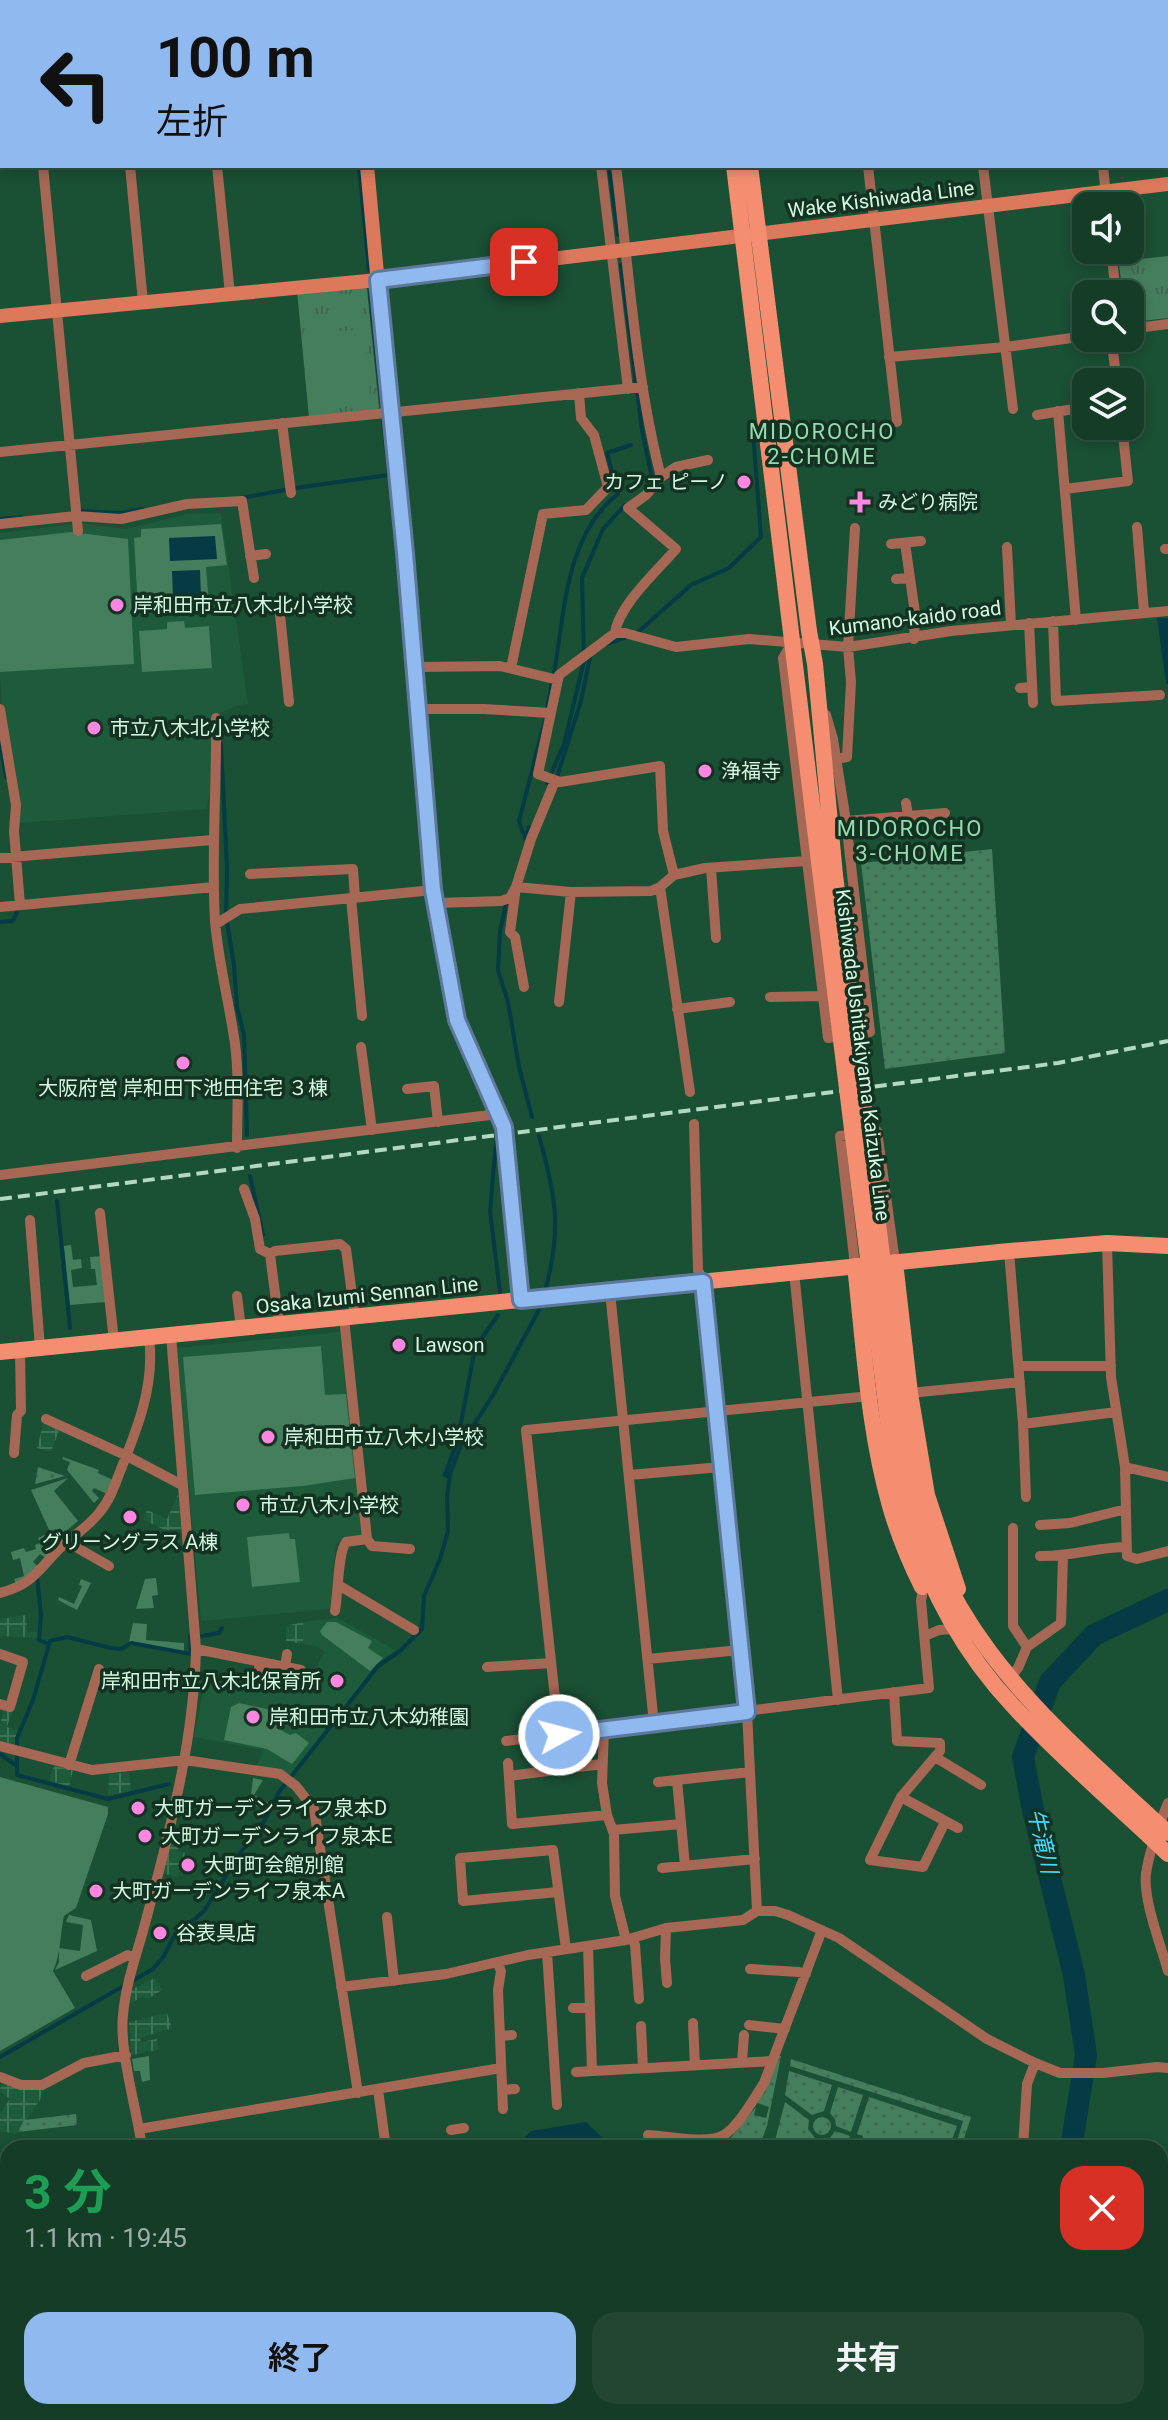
<!DOCTYPE html>
<html lang="ja">
<head>
<meta charset="utf-8">
<style>
  :root { --surface:#143c27; --page:#214733; --text:#f1f3f6; --muted:#9dada7; --line:#335644; --accent:#90b9f0 }
  body { margin:0; font-family:Roboto,"Noto Sans JP",sans-serif; background:var(--page); color:var(--text); height:100vh; display:flex; flex-direction:column; font-size:30px; white-space:nowrap }
  * { box-sizing:border-box; margin:0 }
  p { font-size:26px; color:var(--muted) }
  .icon { flex:none; width:44px; height:44px; fill:none; stroke:currentColor; stroke-width:2; stroke-linecap:round; stroke-linejoin:round }
  .map { position:relative; flex:1; overflow:hidden }
  .details { position:absolute; left:0px; top:2140px; width:1168px; height:280px; display:flex; flex-direction:column; background:var(--surface); border-radius:24px 24px 0 0; box-shadow:0 4px 12px #0003,0 0 0 2px var(--line) }
  .details>* { flex:none }
  .top-card { position:absolute; left:0px; top:0px; width:1168px; height:168px; box-shadow:0 4px 12px #0003,0 0 0 2px var(--line); background:#90b9f0; color:#111; overflow:hidden }
  .fabs { position:absolute; left:1072px; top:192px; display:grid; gap:16px }
  .fabs a { display:grid; place-items:center; width:72px; height:72px; border-radius:16px; background:var(--surface); box-shadow:0 4px 12px #0003,0 0 0 2px var(--line); font-size:40px }
  .pin { position:absolute; display:grid; place-items:center; width:68px; height:68px; color:#fff; margin:-34px; border-radius:16px; box-shadow:0 4px 12px #0006 }
  .me { position:absolute; width:88px; margin:-44px; rotate:83deg; stroke-linejoin:round; filter:drop-shadow(0 0 6px #0008) }
  .turn { display:flex; align-items:center; gap:28px; height:168px; padding:0 24px; font-size:36px }
  .turn .icon { width:104px; height:104px; stroke-width:2.5 }
  .turn b { display:block; font-size:56px; line-height:68px }
  .round { display:grid; place-items:center; flex:none; width:84px; height:84px; border-radius:24px; background:var(--page) }
  .overview { display:flex; align-items:center; justify-content:space-between; height:136px; padding:0 24px }
  h1 { font-size:48px; font-weight:700; line-height:60px; color:#1e9e55 }
  .action { display:flex; gap:16px; margin-top:auto; padding:16px 24px }
  .action a { flex:1; height:92px; border-radius:24px; background:var(--accent); color:#111; font-size:32px; font-weight:700; line-height:92px; text-align:center }
  .action a+a { background:var(--page); color:var(--text) }
  .map>svg:first-child { display:block }
  .built { fill:#1d5b3b }
  .industrial { fill:url(#industrial-grid) }
  .grass { fill:url(#grass-dots) }
  .park { fill:url(#park-tufts) }
  .garden { fill:#447e5c }
  .water { fill:#063a45 }
  .lines { fill:none; stroke-linecap:round; stroke-linejoin:round }
  .stream { stroke:#063a45; stroke-width:4 }
  .river { stroke:#063a45; stroke-width:22 }
  .street { stroke:#a76755; stroke-width:10 }
  .secondary { stroke:#dc785b; stroke-width:14 }
  .primary { stroke:#f58e71; stroke-width:16 }
  .rail { stroke:#b2d9c1; stroke-width:4; stroke-dasharray:12 6; stroke-linecap:butt }
  .primary-bridge { stroke:#f58e71; stroke-width:16 }
  .route-casing { stroke:#5e789c; stroke-width:20 }
  .route { stroke:#90b9f0; stroke-width:14 }
  .poi-dot { fill:#fd86e1; stroke:#143221; stroke-width:3 }
  .labels { text-anchor:middle; stroke-width:7; stroke-linejoin:round; paint-order:stroke }
  .street-label { font-size:20px; fill:#d4f8e1; stroke:#143221 }
  .poi-label { font-size:20px; fill:#d4f8e1; stroke:#143221; text-anchor:start }
  .neighbourhood-label { font-size:22px; letter-spacing:2px; fill:#94dcb0; stroke:#143221 }
  .water-label { font-size:22px; font-style:italic; fill:#44dcfe; stroke:#143221 }
</style>
</head>
<body>
<div class="map">
<svg width="1168" height="2420" viewBox="0 0 1168 2420">
  <defs>
    <pattern id="industrial-grid" width="8" height="8" patternUnits="userSpaceOnUse" patternTransform="scale(2)"><rect width="8" height="8" fill="#1d5b3b"/><path d="M0 4h8M4 0v8" fill="none" stroke="#3d7357"/></pattern>
    <pattern id="grass-dots" width="8" height="8" patternUnits="userSpaceOnUse" patternTransform="scale(2)"><rect width="8" height="8" fill="#447e5c"/><path d="M2 2h.1M6 6h.1" fill="none" stroke="#426450" stroke-width="1.8" stroke-linecap="round"/></pattern>
    <pattern id="park-tufts" width="24" height="20" patternUnits="userSpaceOnUse" patternTransform="scale(2)"><rect width="24" height="20" fill="#447e5c"/><path d="M3 7l-1-3M5 7V3M7 7l1-3M15 17l-1-3M17 17v-4M19 17l1-3" fill="none" stroke="#426450"/></pattern>
  </defs>
  <rect width="100%" height="100%" fill="#1a5034"/>
  <path class="built" d="M221 513 248 704 238 705 211 717V787L207 809 19 823 3 721 0 678V533L81 523 126 529 187 514Z
    M340 1332 363 1533 360 1537 342 1538 336 1545 330 1609 201 1621 176 1348Z
    M338 1618 395 1650 378 1663 290 1776 256 1768 263 1750 194 1737 204 1686V1670L302 1690 325 1652 315 1646 303 1644V1622Z"/>
  <path class="industrial" d="M44 1421 60 1428 51 1452 37 1448Z
    M178 1494 181 1530H164L143 1519 147 1510 167 1519Z
    M26 1615 27 1632H38V1638L0 1636V1619Z
    M303 1622V1644L286 1641V1626Z
    M4 1709 12 1711 7 1727 19 1731 15 1746 0 1742V1725Z
    M54 1766 73 1770 69 1786 49 1781Z
    M129 1772 131 1791 108 1795 109 1774Z
    M172 1836 181 1838 178 1851 185 1853 178 1877 162 1873Z
    M155 1978 162 1990 147 2000 144 1996 129 2004 131 1990Z
    M167 2013 172 2028 140 2038 141 2042 157 2039 158 2050 131 2055 129 2022Z
    M1 2083 21 2089 43 2090 40 2100 16 2134 0 2131V2113L10 2099 0 2092Z"/>
  <path class="grass" d="M992 849 1005 1053 885 1069 861 863Z
    M38 1467 65 1476 35 1484Z
    M779 2056H781L767 2126 760 2145 748 2148 733 2142 725 2148H718L730 2139 756 2107 754 2115 766 2118 769 2107 757 2103Z
    M791 2059 971 2117 961 2148H955L963 2121 790 2066Z
    M789 2071 832 2085 824 2111 812 2115 785 2095Z
    M838 2087 863 2095 851 2132 836 2126 835 2119 830 2113Z
    M869 2097 957 2126 949 2148H852L856 2138 862 2140 863 2136 857 2134Z
    M785 2102 809 2120 808 2129 815 2138 812 2148H773Z
    M76 2114 77 2125 18 2132 24 2120Z
    M813 2126a9 9 0 1 1 18 0a9 9 0 1 1-18 0Z
    M835 2131 850 2136 846 2148H819L821 2140 830 2138Z"/>
  <path class="park" d="M1168 256V318L1133 322 1130 320V294H1123L1119 265 1122 261Z
    M362 285 367 289 379 407 377 411 309 418 297 291Z
    M227 2412H312L315 2420H179Z"/>
  <path class="garden" d="M364 329 371 404 314 409 306 334Z
    M221 524 227 565 206 567 209 605 138 609 134 538 141 537V529Z
    M71 532 128 539 134 664 0 672V540Z
    M184 621 185 628 209 626 212 668 142 672 139 631 167 629V622Z
    M71 1245 73 1260 81 1259 82 1268 71 1270 73 1287 97 1285 95 1269H91L90 1257 102 1256 106 1302 70 1305 64 1246Z
    M321 1346 325 1395 346 1394 355 1478 303 1486 195 1495 183 1357Z
    M63 1457 99 1470 98 1473 113 1480 107 1494 94 1488 92 1491 99 1498 94 1503 67 1470 70 1462 62 1459Z
    M68 1478 54 1491 78 1521 60 1536 56 1529 50 1532 31 1490Z
    M289 1533 290 1539H295L300 1582 252 1587 247 1537Z
    M47 1534 54 1547 45 1558 40 1554 33 1562 38 1566 26 1580 16 1584 14 1579 24 1576 20 1558 13 1560 11 1552 24 1548 26 1552 36 1549 35 1545 40 1543 38 1538Z
    M156 1578 158 1595 152 1596 154 1608 136 1609 145 1579Z
    M81 1579 91 1583 77 1610 58 1600 59 1597 74 1604 82 1586 79 1585Z
    M327 1622H336L372 1641 368 1648 383 1658 370 1671 322 1635 320 1631Z
    M133 1623 147 1624 146 1640 184 1643V1652L129 1642Z
    M239 1703 276 1711 274 1716 281 1730 290 1735 296 1733 309 1743 292 1764 267 1749 224 1740 231 1707Z
    M0 1777 108 1807V1814L76 1908 64 1916C60 1933 61 1955 53 1971L75 2008 0 2051Z
    M253 1778 263 1780 254 1795 269 1803 266 1811 250 1803Z
    M69 1915 91 1920 97 1951 55 1970 59 1962V1948L80 1951 83 1925 66 1922Z
    M149 2056 150 2080 142 2082 140 2071H134L132 2059Z"/>
  <path class="water" d="M215 536 217 559 170 561 169 538Z
    M200 570 201 597 173 598 172 571Z
    M1157 618H1168V685L1166 683Z
    M586 2122 613 2148H514L531 2131Z
    M351 2412H555L552 2420H360Z"/>
  <g class="lines">
    <path class="stream" d="M343 0 344 2
      M589 0V2
      M359 166 369 270
      M609 166 618 235
      M621 265 642 430 652 478 650 484
      M370 293 382 406
      M383 421 389 475 391 479
      M295 488 389 475
      M242 498 284 490
      M81 511 121 513 142 509
      M0 519 21 517
      M637 633 691 585 729 568 761 537 753 431
      M407 635 410 681
      M607 644 626 637
      M554 673C565 612 565 535 618 494L607 453 631 445
      M547 709 552 683
      M0 742 6 777
      M221 744 227 868 226 915 234 965 237 1007 244 1035 247 1135
      M557 777 581 701 590 657
      M547 783 564 744 584 661 582 578 603 529 625 505
      M526 835 523 833 519 821 545 720
      M525 838 529 827
      M507 900 500 931 498 970 508 1002 519 1067 532 1117
      M0 922 13 921 17 912
      M539 1136C556 1196 562 1230 545 1291
      M496 1142 490 1211 500 1292
      M250 1176 263 1235
      M57 1201 70 1328
      M449 1477 445 1475 458 1439 475 1348 498 1315
      M37 1577 41 1614 39 1640 48 1644
      M202 1636 219 1633 222 1628
      M0 1754 17 1766V1738L33 1700 50 1641 67 1637 111 1648 121 1649 131 1643 191 1654 190 1636
      M17 1766V1775L108 1799 169 1784
      M0 2057 153 1969 164 1956 173 1938 204 1911 243 1849 255 1839 279 1792 378 1666 399 1652 422 1629 424 1596 440 1559 448 1531 447 1498 450 1474 461 1445 493 1395 539 1310
      M173 2417V2420"/>
    <path class="river" d="M1071 2148 1086 2055 1074 1975 1033 1810 1023 1757 1050 1682 1094 1635 1168 1600
      M920 2420 925 2412"/>
    <path class="street" d="M28 0V2
      M201 0V2
      M473 0V2
      M581 0V2
      M596 0V2
      M847 0V2
      M964 0 965 2
      M1083 0V2
      M226 2 252 0
      M1166 9H1168
      M0 19H2
      M43 166 78 531
      M130 166 143 302
      M217 166 230 294
      M601 166 628 389
      M616 166C629 269 635 376 661 477L676 467 708 460
      M868 166 897 422
      M983 166 1013 409
      M1103 166 1107 206
      M1111 250 1116 294
      M1130 329 1168 324
      M1111 338 1117 382
      M889 357 1006 347 1086 336
      M1058 411 1076 620
      M1037 415 1086 407
      M282 423 291 493
      M0 452 643 387
      M396 478 417 682 424 796 433 890 457 1020 504 1127 521 1300
      M1065 489 1128 481 1122 426
      M0 524 76 516 121 519 187 504 242 501 254 578
      M1137 527 1144 612
      M905 543 915 613 914 639
      M891 544 921 541
      M1007 547 1011 625
      M1165 549H1168
      M250 556 266 554
      M896 579 909 578
      M279 605 289 702
      M1053 621 1056 701 1160 695
      M1029 623 1033 703
      M615 633C619 605 657 571 676 549L628 508 646 495 661 477
      M792 643 783 658 828 1038 870 1032 846 821 833 739 826 715
      M416 667 500 666 558 680
      M511 668 543 514 586 510 608 487 594 435 581 418 579 393
      M1020 688 1032 687
      M0 709 16 805 14 831 20 905
      M418 709H483L551 713
      M216 718C217 786 211 854 215 921 218 958 227 994 233 1031 240 1068 237 1109 237 1148
      M837 759 847 757 851 682 848 647 855 528
      M906 803 908 816
      M846 821 945 813
      M0 858 212 840
      M711 868 716 938
      M250 874 353 869 355 898
      M674 875 705 868 806 861
      M351 898 362 1016
      M437 903 501 901 510 898 516 887 571 892 651 891 660 887
      M0 907 214 887
      M216 924 240 909 433 890
      M524 987 515 937 510 932 516 887 531 839 555 781
      M770 997 822 996
      M559 1002 571 892
      M677 1009 730 1002
      M361 1047 372 1130
      M407 1089 434 1086 438 1122
      M690 1092 660 887 674 875 663 831 660 766 560 782 538 774 559 675 615 633H625L676 647 749 639 848 647 951 631 1168 611
      M694 1124 698 1270 703 1282 747 1712 757 1911
      M0 1175 498 1114
      M244 1189 255 1219 260 1249 270 1254 275 1251 340 1244 346 1249 355 1317
      M100 1213 114 1341
      M30 1220 40 1348
      M1107 1243 1111 1377 1125 1467 1127 1556 1137 1559 1168 1551
      M1009 1251 1023 1424 1026 1497
      M270 1254 279 1324
      M855 1266 840 1136 877 1131 895 1262
      M794 1272 838 1700
      M610 1292 654 1724
      M237 1296 241 1328
      M344 1318 367 1539 372 1546 410 1549
      M1019 1366H1111
      M910 1393 1020 1382
      M46 1419 127 1456 182 1485
      M1023 1424 1116 1412
      M14 1453 17 1415 21 1411 20 1350
      M1125 1467 1168 1477
      M629 1475 721 1467
      M1040 1525 1070 1523 1126 1509
      M1013 1528V1626L1027 1647
      M67 1542 109 1566
      M1040 1556C1070 1557 1097 1547 1127 1547
      M340 1586 414 1630
      M0 1593C31 1585 37 1572 58 1550 71 1537 87 1528 99 1513 110 1500 115 1485 121 1469 138 1427 155 1384 149 1338
      M335 1611C338 1594 338 1552 346 1542L367 1539
      M925 1636 939 1630 955 1629
      M196 1649 301 1670
      M0 1654 23 1662 10 1707 0 1704
      M648 1659 740 1650
      M285 1667 287 1654
      M487 1667 551 1663
      M258 1674 260 1662
      M1009 1679 1018 1668 1027 1647 1061 1623 1063 1556
      M894 1692 897 1741 940 1743V1751L901 1797 870 1860 923 1867 945 1822
      M604 1730 602 1783 607 1815 614 1834 615 1896 626 1940
      M559 1735 526 1430 870 1396
      M506 1741 929 1688 921 1601 923 1590
      M0 1746 92 1770 185 1760 280 1774 296 1786 314 1809 358 2093
      M935 1757 981 1785
      M508 1763 512 1824 607 1815
      M69 1765 99 1669
      M509 1776 602 1764
      M677 1780 685 1866
      M658 1782 750 1772
      M901 1797 958 1828
      M1168 1803C1159 1825 1149 1851 1146 1874 1143 1901 1161 1945 1168 1971
      M613 1830 681 1824
      M662 1868 755 1859
      M558 1892 463 1901 460 1858 553 1850 566 1949
      M387 1917 394 1981
      M666 1928 665 1959 667 1983
      M632 1938 635 1945 639 1999
      M588 1946 592 2071
      M547 1952 557 2105
      M497 1962 501 1971 498 1990 503 2109
      M750 1969 799 1972 806 1974
      M86 1976 128 1955 135 1958
      M341 1987 446 1974 528 1955 626 1940 666 1928 743 1920 757 1911H775L788 1915 839 1938 987 2039 1035 2063 1060 2073H1103L1157 2067 1168 2068
      M573 2008H590
      M693 2023 695 2065
      M749 2025 785 2029
      M641 2026 643 2068
      M500 2036 512 2035
      M742 2062 744 2035
      M576 2072 772 2061
      M0 2077 21 2085H42L84 2063 126 2055
      M378 2090 386 2148
      M502 2090 515 2089
      M139 2129 501 2068
      M451 2130 464 2128
      M648 2135C666 2136 707 2144 722 2136 737 2129 755 2097 764 2083L822 1930
      M142 2148C137 2109 119 2052 123 2015 126 1981 138 1951 146 1920 170 1831 194 1740 196 1649L171 1335
      M1023 2148 1027 2084 1035 2063
      M1160 2311H1168
      M0 2355 8 2354
      M165 2412V2420
      M837 2412 849 2420
      M803 2420 811 2412
      M972 2420 977 2412"/>
    <path class="secondary" d="M352 0V2
      M367 166 396 478
      M0 316 378 280 1168 184"/>
    <path class="primary" d="M715 0V2
      M730 0 731 2
      M734 166 821 878
      M750 166 809 631 815 664 835 875
      M895 1262 910 1393 927 1495 958 1589
      M855 1266C864 1346 868 1429 890 1506 898 1534 909 1561 922 1587
      M0 1352 1009 1251 1107 1243 1168 1246
      M906 1450C931 1628 1045 1719 1168 1833
      M892 1453C909 1547 947 1636 1014 1707 1062 1759 1117 1805 1168 1854"/>
    <path class="rail" d="M0 1199 1058 1063 1168 1041"/>
    <path class="primary-bridge" d="M835 875 906 1450
      M821 878 892 1453"/>
  </g>
  <g class="lines">
    <g class="route-casing">
      <path id="route" d="M524 262 378 280 405 553 433 890 457 1020 504 1127 521 1300 703 1282 747 1712 559 1735"/>
    </g>
    <use href="#route" class="route"/>
  </g>
  <g class="poi-dot">
    <circle cx="744" cy="482" r="8"/>
    <path d="M856 490h8v8h8v8h-8v8h-8v-8h-8v-8h8z"/>
    <circle cx="117" cy="605" r="8"/>
    <circle cx="94" cy="728" r="8"/>
    <circle cx="705" cy="771" r="8"/>
    <circle cx="183" cy="1063" r="8"/>
    <circle cx="399" cy="1345" r="8"/>
    <circle cx="268" cy="1437" r="8"/>
    <circle cx="243" cy="1505" r="8"/>
    <circle cx="130" cy="1517" r="8"/>
    <circle cx="337" cy="1681" r="8"/>
    <circle cx="253" cy="1717" r="8"/>
    <circle cx="138" cy="1808" r="8"/>
    <circle cx="145" cy="1836" r="8"/>
    <circle cx="188" cy="1865" r="8"/>
    <circle cx="96" cy="1891" r="8"/>
    <circle cx="160" cy="1933" r="8"/>
  </g>
  <g class="labels">
    <g class="street-label">
      <text transform="translate(881 199) rotate(-7)" y="7">Wake Kishiwada Line</text>
      <text transform="translate(915 618) rotate(-7)" y="7">Kumano-kaido road</text>
      <text transform="translate(863 1055) rotate(83)" y="7">Kishiwada Ushitakiyama Kaizuka Line</text>
      <text transform="translate(367 1295) rotate(-6)" y="7">Osaka Izumi Sennan Line</text>
    </g>
    <g class="poi-label">
      <text x="728" y="489" text-anchor="end">カフェ ピーノ</text>
      <text x="878" y="509">みどり病院</text>
      <text x="133" y="612">岸和田市立八木北小学校</text>
      <text x="110" y="735">市立八木北小学校</text>
      <text x="721" y="778">浄福寺</text>
      <text x="183" y="1095" text-anchor="middle">大阪府営 岸和田下池田住宅 ３棟</text>
      <text x="415" y="1352">Lawson</text>
      <text x="284" y="1444">岸和田市立八木小学校</text>
      <text x="259" y="1512">市立八木小学校</text>
      <text x="130" y="1549" text-anchor="middle">グリーングラス A棟</text>
      <text x="321" y="1688" text-anchor="end">岸和田市立八木北保育所</text>
      <text x="269" y="1724">岸和田市立八木幼稚園</text>
      <text x="154" y="1815">大町ガーデンライフ泉本D</text>
      <text x="161" y="1843">大町ガーデンライフ泉本E</text>
      <text x="204" y="1872">大町町会館別館</text>
      <text x="112" y="1898">大町ガーデンライフ泉本A</text>
      <text x="176" y="1940">谷表具店</text>
    </g>
    <g class="neighbourhood-label">
      <text x="822" y="439">MIDOROCHO<tspan x="822" dy="25">2-CHOME</tspan></text>
      <text x="910" y="836">MIDOROCHO<tspan x="910" dy="25">3-CHOME</tspan></text>
    </g>
    <g class="water-label">
      <text transform="translate(1043 1841) rotate(77)" y="8">牛滝川</text>
    </g>
  </g>
</svg>
<div class="fabs">
<a><svg class="icon" aria-label="sound" viewBox="0 0 24 24"><path d="M4 9h4l5-4v14l-5-4H4zM17 9q2 3 0 6"/></svg></a>
<a><svg class="icon" aria-label="search" viewBox="0 0 24 24"><circle cx="10" cy="10" r="6"/><path d="M15 15l6 6"/></svg></a>
<a><svg class="icon" aria-label="layers" viewBox="0 0 24 24"><path d="M12 4l9 5-9 5-9-5zM3 14l9 5 9-5"/></svg></a>
</div>
<div class="pin" style="left:524px;top:262px;background:#d93025"><svg class="icon" aria-label="arrive" viewBox="0 0 24 24"><path d="M6 21V4h12l-3 4 3 4H6"/></svg></div>
<svg class="me" style="left:559px;top:1735px" viewBox="-20 -20 40 40"><circle r="17" fill="#90b9f0" stroke="#fff" stroke-width="3"/><path d="M0-11L8 9 0 5-8 9z" fill="#fff"/></svg>
<div class="top-card">
<div class="turn"><svg class="icon" aria-label="left" viewBox="0 0 24 24"><path d="M17 20v-9H6M10 6l-5 5 5 5"/></svg><div><b>100 m</b>左折</div></div>
</div>
<section class="details">
<div class="overview"><div><h1>3 分</h1><p>1.1 km · 19:45</p></div><a class="round" style="background:#d93025;color:#fff"><svg class="icon" aria-label="close" viewBox="0 0 24 24"><path d="M6 6l12 12M18 6L6 18"/></svg></a></div>
<div class="action"><a>終了</a><a>共有</a></div>
</section>
</div>
</body>
</html>
